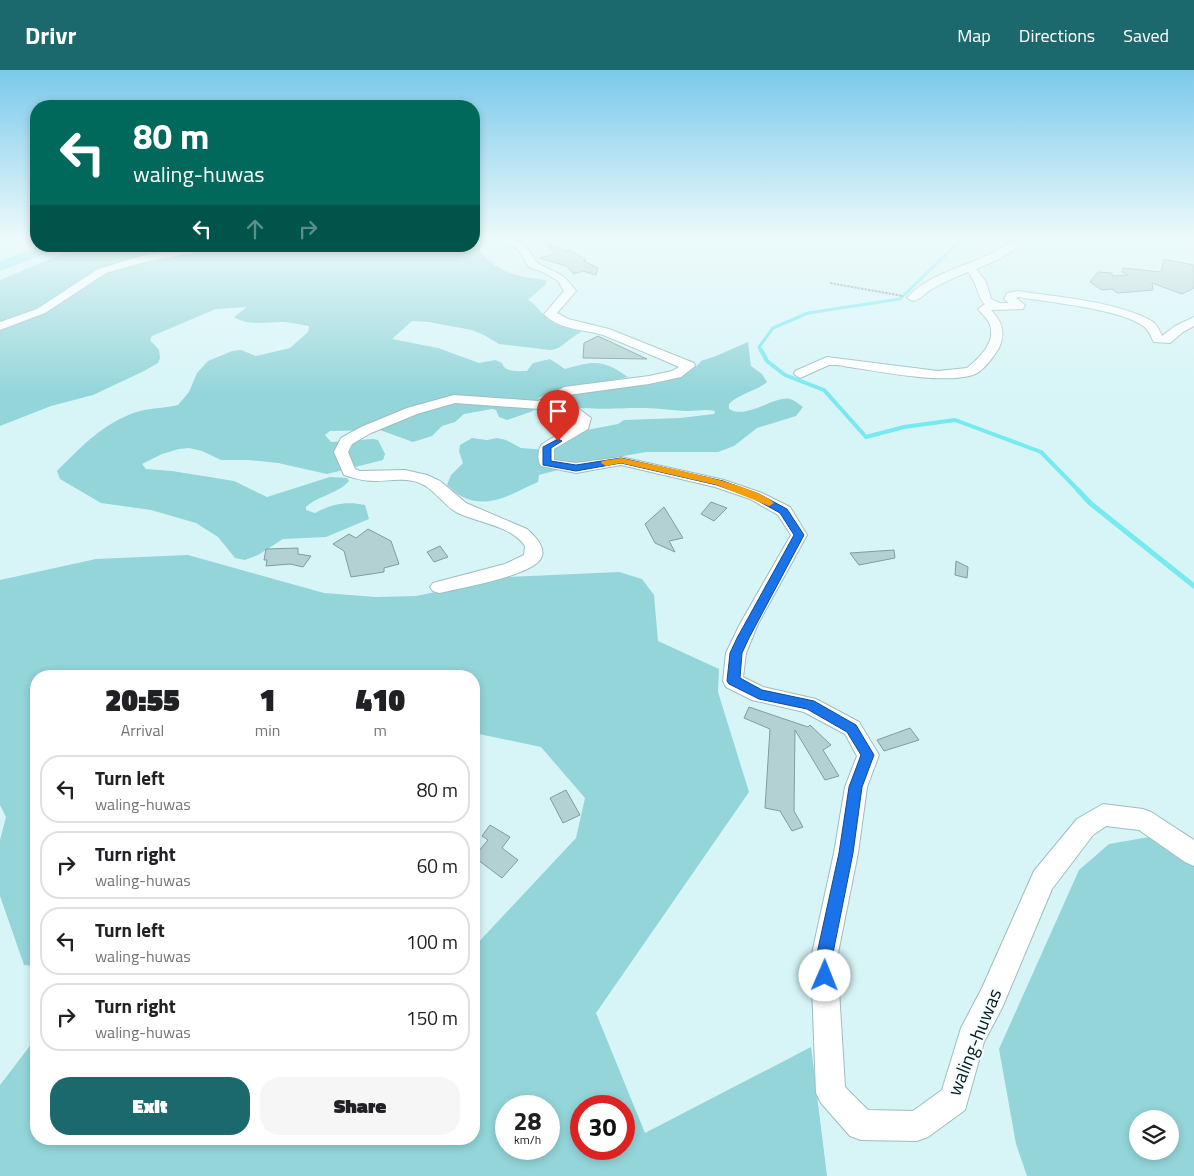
<!DOCTYPE html>
<html lang="en">
<head>
<meta charset="utf-8">
<style>
  :root { --surface:#fff; --page:#f6f6f6; --text:#202124; --muted:#757577; --line:#e0e0e0; --accent:#1c696d }
  body { margin:0; font-family:"Titillium Web",sans-serif; background:var(--page); color:var(--text); height:100vh; display:flex; flex-direction:column; font-size:19px; white-space:nowrap }
  * { box-sizing:border-box; margin:0 }
  p { font-size:16px; color:var(--muted) }
  .icon { flex:none; width:28px; height:28px; fill:none; stroke:currentColor; stroke-width:2; stroke-linecap:round; stroke-linejoin:round }
  .map { position:relative; flex:1; overflow:hidden }
  .panel { position:absolute; left:30px; top:600px; width:450px; height:475px; display:flex; flex-direction:column; background:var(--surface); border-radius:20px; box-shadow:0 2px 8px #0003 }
  .panel>* { flex:none }
  .banner { position:absolute; left:30px; top:30px; width:450px; height:152px; border-radius:20px; box-shadow:0 2px 8px #0003; background:#00695c; color:#fff; overflow:hidden }
  .fabs { position:absolute; left:1129px; top:1040px; display:grid; gap:10px }
  .fabs a { display:grid; place-items:center; width:50px; height:50px; border-radius:50%; background:var(--surface); box-shadow:0 2px 8px #0003; font-size:25px }
  .speed { position:absolute; left:495px; top:1025px; display:flex; gap:10px; font-size:25px; font-weight:700; text-align:center }
  .speed>* { display:grid; place-content:center; width:65px; height:65px; border-radius:50%; background:var(--surface); box-shadow:0 2px 8px #0003; line-height:1 }
  .speed small { font-size:12px; font-weight:400 }
  .speed .limit { border:8px solid #d22; background:#fff; color:#111 }
  .pin { position:absolute; display:grid; place-items:center; width:42px; height:42px; color:#fff; margin:-51px -21px; border-radius:50% 50% 50% 0; rotate:-45deg; box-shadow:0 0 5px #0007 }
  .pin .icon { rotate:45deg }
  .me { position:absolute; width:55px; margin:-28px; rotate:1deg; stroke-linejoin:round; filter:drop-shadow(0 0 4px #0008) }
  .turn { display:flex; align-items:center; gap:18px; height:105px; padding:0 20px; font-size:22px }
  .turn .icon { width:65px; height:65px; stroke-width:2.5 }
  .turn b { display:block; font-size:35px; line-height:42px }
  .lanes { display:flex; align-items:center; height:48px; padding:0 20px; background:#0003; justify-content:center; gap:25px; direction:ltr }
  .lanes .off { opacity:.35 }
  .eta { display:flex; justify-content:space-evenly; align-items:center; height:85px; text-align:center }
  .eta b { font-size:30px; font-weight:800; line-height:35px }
  .action { display:flex; gap:10px; margin-top:auto; padding:10px 20px }
  .action a { flex:1; height:58px; border-radius:20px; background:var(--accent); color:#fff; font-size:20px; font-weight:800; line-height:58px; text-align:center }
  .action a+a { background:var(--page); color:var(--text) }
  ul { padding:0; list-style:none }
  li { display:flex; align-items:center; gap:15px; height:68px; margin:0 10px 8px; padding:0 10px; border:2px solid var(--line); border-radius:20px }
  li div { flex:1 }
  li b { display:block; font-size:19px }
  li em { font-style:normal }
  header { display:flex; align-items:center; gap:30px; box-sizing:border-box; height:70px; padding:0 25px; background:var(--accent); color:#fff }
  header strong { font-size:24px }
  nav { display:flex; gap:28px; margin-inline-start:auto; font-size:18px }
  .map>svg:first-child { display:block }
  .green { fill:#93d5d9; fill-rule:evenodd }
  .lines { fill:none; stroke-linecap:round; stroke-linejoin:round }
  .stream-far2 { stroke:#77e9f0; stroke-width:3 }
  .stream-far1 { stroke:#77e9f0; stroke-width:4 }
  .stream { stroke:#77e9f0; stroke-width:5 }
  .river { fill:#77e9f0; fill-rule:evenodd }
  .building { fill:#b3d1d3; stroke:#809d9e }
  .street-casing { stroke:#9fbcbe; stroke-width:2 }
  .path { stroke:#82989a; stroke-width:2; stroke-dasharray:2.5 1; stroke-linecap:butt }
  .street { fill:#fff; fill-rule:evenodd }
  .route { fill:#1a73e8; stroke:#114b97 }
  .slow { fill:#f59e0b }
  .labels { text-anchor:middle; stroke-width:4; stroke-linejoin:round; paint-order:stroke }
  .street-label { font-size:19px; fill:#0f1a1b; stroke:#f2feff }
</style>
</head>
<body>
<header>
<strong>Drivr</strong>
<nav><a>Map</a><a>Directions</a><a>Saved</a></nav>
</header>
<div class="map">
<svg width="1194" height="1106" viewBox="0 0 1194 1106">
  <rect width="100%" height="100%" fill="#d7f5f7"/>
  <path class="green" d="M474 169 490 171 479 178C493 202 519 207 546 210V214L528 230C535 233 539 241 545 246 556 253 569 258 582 262 569 267 563 279 550 280L499 274 484 265 472 260 429 252 412 251 392 269 438 278 479 293 495 290 502 293C505 303 518 301 527 301L533 293 550 289 565 299C595 291 602 289 628 307L597 313 566 316 538 328 533 341 507 350 499 347 496 340 492 339 464 344 455 352 442 356 432 366 413 372 380 360 330 361 325 365 331 372 373 369 378 370 385 384 383 390 327 404 278 393 248 390H221L202 381 189 378 179 379 162 384 142 394 146 399 172 401 234 411 267 427 330 407 347 408 349 411C338 424 319 425 306 437V440L315 443C332 434 345 431 365 435L369 449 326 467 283 469 258 485 245 490 235 488 218 467 196 453 151 440 101 433 60 409 57 401C81 377 105 351 140 341 152 338 166 338 178 335L189 322 197 303 208 291 232 281 241 280 256 286 290 278 308 262 309 256C302 255 293 253 285 252 269 251 249 257 234 247L247 237 216 239 152 266 150 270 159 280 160 288 158 293 144 301 93 325 51 336 0 356V210L82 176H474Z
    M748 272 751 296 762 304 767 312C755 322 740 323 729 334V339C747 350 775 325 790 329 794 330 799 334 803 337L796 346 757 358 734 376 718 382H646L589 392 561 393 558 400 539 405 538 412C515 422 488 440 463 427 457 425 452 419 447 415L451 405 463 393 459 381 460 375 472 368 487 370 497 368 506 370 521 378 547 380 587 360 618 354 624 350 680 348 714 344 715 341C706 339 697 341 688 341 674 341 659 338 645 338 626 337 563 343 551 331 556 328 562 323 568 321 597 312 686 316 701 291L716 286Z
    M188 485 324 523 376 527 416 526 508 507 619 502 642 509 654 525 658 571 719 599 718 622 749 722 596 943 645 1063 811 977 827 1106H0V1015L36 968V1069H474V877L576 768 585 728 541 677 474 663V606H36V896L24 895 0 826V770L6 747 0 735V510L96 489ZM506 1036H549V1079H506ZM581 1036H624V1079H581Z
    M1155 766 1194 794V1106H1027L1016 1074 999 979 1079 800 1109 774ZM1138 1049H1170V1081H1138Z"/>
  <g class="lines">
    <path class="stream-far2" d="M761 281 759 277 773 258 808 243 900 229 962 169"/>
    <path class="stream-far1" d="M761 280 767 291 785 305 824 320 866 367 904 357 955 350 1041 382 1079 421"/>
    <path class="stream" d="M1078 420 1090 433 1194 516"/>
    <path class="river" d="M40 176H62L60 179 0 201V191Z"/>
  </g>
  <path class="building" d="M546 171 565 181 570 180 586 190 584 191 598 198 596 205 583 201 574 204 566 196 540 188 555 184 545 173Z
    M1164 189 1194 195V218L1182 224 1152 213 1153 220 1117 223 1112 219 1102 220 1090 212 1098 202 1112 203V206L1128 205 1122 202 1123 198 1161 202Z
    M598 266 647 289 583 288 584 273Z
    M711 432 727 438 714 451 701 444Z
    M664 437 683 468 669 471 675 482 655 473 645 454Z
    M368 459 391 471 399 494 384 498V502L351 507 344 481 333 474 349 464 356 468Z
    M440 476 448 487 434 492 427 482Z
    M298 478V484L311 486 303 497 290 494 266 496 267 490H264L266 479Z
    M894 480 895 488 859 495 850 483Z
    M956 491 968 497 967 508 955 505Z
    M749 637 808 657 810 655 831 675 823 680 839 706 825 710 795 660 794 741 803 757 792 761 780 741 765 738 770 659 744 648Z
    M910 658 919 670 884 681 877 670Z
    M566 720 580 745 563 753 550 728Z
    M490 755 510 767 502 778 518 790 502 808 474 787 488 770 482 766Z"/>
  <g class="lines">
    <g class="street-casing">
      <path id="street" d="M495 169C513 169 522 169 532 185 534 188 536 192 539 194 558 204 562 202 576 221L557 243 568 249 609 259 694 293 695 296 681 307 649 314 568 325 554 333 575 336 591 348 588 359 554 379V390L576 393 621 387 724 410 762 423 790 437 807 465 758 554 746 583 743 607 763 617 816 629 859 652 879 685 867 717 858 783 837 888 845 1017 868 1040 913 1041 942 1020 961 958 982 918 1034 801 1077 749 1103 734 1143 739 1151 742 1194 770V796L1185 792 1139 760 1106 756 1093 765 1052 819 1002 938 984 972 965 1040 928 1067 917 1071 861 1070 850 1066 821 1033 816 1023 811 888 834 783 845 717 857 686 845 664 804 642 752 630 726 617 723 611 726 583 740 554 791 465 778 445 750 429 715 417 621 395 576 403 541 396C537 391 538 379 542 374L576 354 577 350 566 343 540 339 455 333 417 344 371 363 352 374 348 382 355 399 360 401 405 400 427 405 440 411 466 433 527 459C535 466 549 480 539 491 524 507 461 518 439 523L433 521 430 517 433 513 505 494 524 485 525 476C511 455 477 453 456 442 441 433 431 414 413 411 400 408 387 411 374 411 363 411 354 408 344 405L334 382 341 368 361 357 407 338 454 325 538 331 564 317 649 306 672 301 679 297C654 286 628 275 603 265 584 259 558 260 544 244L546 242 564 221 558 211 545 203 529 197 517 178Z
        M1014 169H1025C1012 184 994 192 976 199L986 212 991 229 1000 233H1009L1004 229 1007 223 1018 221C1057 227 1113 231 1148 249 1155 252 1159 258 1162 266L1175 256 1194 247V256L1183 262 1170 273 1154 272C1150 266 1149 260 1143 256 1121 239 1047 232 1018 227L1016 228 1025 235 1023 239 991 240C1002 251 1006 263 999 278 994 286 983 302 973 305 941 315 872 300 837 295H829L800 308 794 304 795 301 827 287 938 301 967 298C979 288 996 273 990 255 988 249 982 244 978 239L985 234C979 231 977 212 968 202 955 207 942 213 930 220 924 224 920 230 913 231L907 228C931 199 984 195 1014 169Z
        M195 176H218L213 179 144 192 106 203 45 243 0 260V252L37 239 98 199 142 186Z"/>
    </g>
    <path class="path" d="M830 213 903 226"/>
    <use href="#street" class="street"/>
  </g>
  <linearGradient id="sky" x2="0" y2="1"><stop stop-color="#7bc9eb"/><stop offset="0.52" stop-color="#edfafb"/><stop offset="1" stop-color="#edfafb" stop-opacity="0"/></linearGradient>
  <rect width="1194" height="324" fill="url(#sky)"/>
  <path class="route" d="M558 369 562 371 551 378V391L576 395 621 388 723 411 759 424 787 439 804 465 749 568 742 583 740 608 762 620 814 631 856 655 874 685 862 717 853 783 832 888 833 906 831 912 825 914 819 912 817 906 816 888 839 783 849 717 861 685 847 662 807 639 759 629 729 614 727 611 730 583 737 568 794 465 780 443 753 428 717 415 621 393 576 401 543 395V377Z"/>
  <path class="slow" d="M621 388C652 395 755 413 774 433L769 436 717 415 621 393 606 396 601 393 602 391Z"/>
  <g class="labels">
    <g class="street-label">
      <text transform="translate(974 972) rotate(-68)" y="7">waling-huwas</text>
    </g>
  </g>
</svg>
<div class="fabs">
<a><svg class="icon" aria-label="layers" viewBox="0 0 24 24"><path d="M12 4l9 5-9 5-9-5zM3 14l9 5 9-5"/></svg></a>
</div>
<div class="speed"><div>28<small>km/h</small></div><div class="limit">30</div></div>
<div class="pin" style="left:558px;top:371px;background:#d93025"><svg class="icon" aria-label="arrive" viewBox="0 0 24 24"><path d="M6 21V4h12l-3 4 3 4H6"/></svg></div>
<svg class="me" style="left:825px;top:906px" viewBox="-20 -20 40 40"><circle r="19" fill="#fff"/><path d="M0-13L10 11 0 6-10 11z" fill="#1a73e8"/></svg>
<div class="banner">
<div class="turn"><svg class="icon" aria-label="left" viewBox="0 0 24 24"><path d="M17 20v-9H6M10 6l-5 5 5 5"/></svg><div><b>80 m</b>waling-huwas</div></div>
<div class="lanes"><svg class="icon" aria-label="left" viewBox="0 0 24 24"><path d="M17 20v-9H6M10 6l-5 5 5 5"/></svg><svg class="icon off" aria-label="ahead" viewBox="0 0 24 24"><path d="M12 20V5M6 11l6-6 6 6"/></svg><svg class="icon off" aria-label="right" viewBox="0 0 24 24"><path d="M7 20v-9h11M14 6l5 5-5 5"/></svg></div>
</div>
<section class="panel">
<div class="eta">
<div><b>20:55</b><p>Arrival</p></div>
<div><b>1</b><p>min</p></div>
<div><b>410</b><p>m</p></div>
</div>
<ul>
<li><svg class="icon" aria-label="left" viewBox="0 0 24 24"><path d="M17 20v-9H6M10 6l-5 5 5 5"/></svg><div><b>Turn left</b><p>waling-huwas</p></div><em>80 m</em></li>
<li><svg class="icon" aria-label="right" viewBox="0 0 24 24"><path d="M7 20v-9h11M14 6l5 5-5 5"/></svg><div><b>Turn right</b><p>waling-huwas</p></div><em>60 m</em></li>
<li><svg class="icon" aria-label="left" viewBox="0 0 24 24"><path d="M17 20v-9H6M10 6l-5 5 5 5"/></svg><div><b>Turn left</b><p>waling-huwas</p></div><em>100 m</em></li>
<li><svg class="icon" aria-label="right" viewBox="0 0 24 24"><path d="M7 20v-9h11M14 6l5 5-5 5"/></svg><div><b>Turn right</b><p>waling-huwas</p></div><em>150 m</em></li>
</ul>
<div class="action"><a>Exit</a><a>Share</a></div>
</section>
</div>
</body>
</html>
